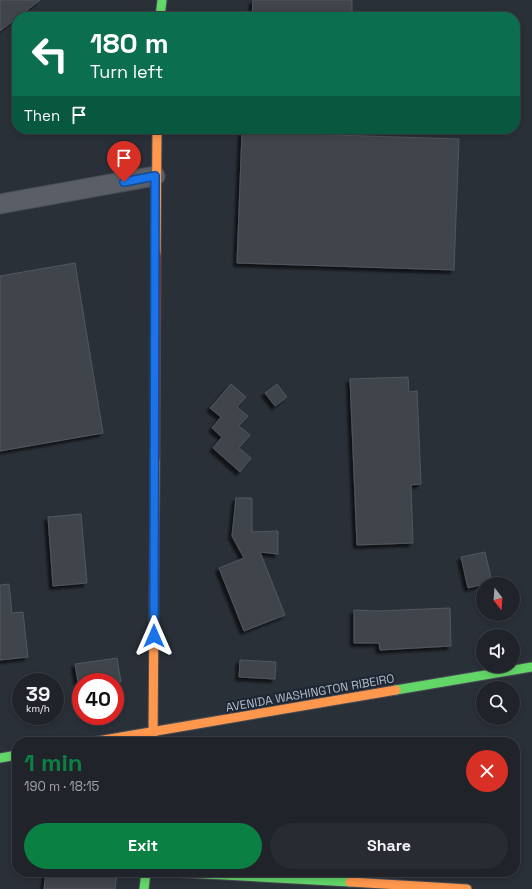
<!DOCTYPE html>
<html lang="en">
<head>
<meta charset="utf-8">
<style>
  :root { --surface:#20242a; --page:#282c32; --text:#f1f3f6; --muted:#a2a4a8; --line:#3d4147; --accent:#0b8043 }
  body { margin:0; font-family:"Space Grotesk",sans-serif; background:var(--page); color:var(--text); height:100vh; display:flex; flex-direction:column; font-size:15px; white-space:nowrap }
  * { box-sizing:border-box; margin:0 }
  p { font-size:13px; color:var(--muted) }
  .icon { flex:none; width:22px; height:22px; fill:none; stroke:currentColor; stroke-width:2; stroke-linecap:round; stroke-linejoin:round }
  .map { position:relative; flex:1; overflow:hidden }
  .panel { position:absolute; left:12px; top:737px; width:508px; height:140px; display:flex; flex-direction:column; background:var(--surface); border-radius:16px; box-shadow:0 2px 6px #0003,0 0 0 1px var(--line) }
  .panel>* { flex:none }
  .guide { position:absolute; left:12px; top:12px; width:508px; height:122px; border-radius:16px; box-shadow:0 2px 6px #0003,0 0 0 1px var(--line); background:#0b6e4f; color:#fff; overflow:hidden }
  .needle { width:26px; rotate:163deg }
  .buttons { position:absolute; left:476px; top:577px; display:grid; gap:8px }
  .buttons a { display:grid; place-items:center; width:44px; height:44px; border-radius:50%; background:var(--surface); box-shadow:0 2px 6px #0003,0 0 0 1px var(--line); font-size:20px }
  .speed { position:absolute; left:12px; top:673px; display:flex; gap:8px; font-size:20px; font-weight:700; text-align:center }
  .speed>* { display:grid; place-content:center; width:52px; height:52px; border-radius:50%; background:var(--surface); box-shadow:0 2px 6px #0003,0 0 0 1px var(--line); line-height:1 }
  .speed small { font-size:10px; font-weight:400 }
  .speed .limit { border:6px solid #d22; background:#fff; color:#111 }
  .pin { position:absolute; display:grid; place-items:center; width:34px; height:34px; color:#fff; margin:-41px -17px; border-radius:50% 50% 50% 0; rotate:-45deg; box-shadow:0 0 4px #0007 }
  .pin .icon { rotate:45deg }
  .me { position:absolute; width:44px; margin:-22px; rotate:0deg; stroke-linejoin:round; filter:drop-shadow(0 0 3px #0008) }
  .turn { display:flex; align-items:center; gap:14px; height:84px; padding:0 12px; font-size:18px }
  .turn .icon { width:52px; height:52px; stroke-width:2.5 }
  .turn b { display:block; font-size:28px; line-height:34px }
  .then { display:flex; align-items:center; height:38px; padding:0 12px; background:#0003; gap:8px; font-size:15px }
  .round { display:grid; place-items:center; flex:none; width:42px; height:42px; border-radius:21px; background:var(--page) }
  .headline { display:flex; align-items:center; justify-content:space-between; height:68px; padding:0 12px }
  h1 { font-size:24px; font-weight:700; line-height:30px; color:var(--accent) }
  .cta { display:flex; gap:8px; margin-top:auto; padding:8px 12px }
  .cta a { flex:1; height:46px; border-radius:24px; background:var(--accent); color:#fff; font-size:16px; font-weight:700; line-height:46px; text-align:center }
  .cta a+a { background:var(--page); color:var(--text) }
  .map>svg:first-child { display:block }
  .building { fill:#3f444c; stroke:#52575f; filter:url(#shadow) }
  .lines { fill:none; stroke-linecap:round; stroke-linejoin:round }
  .street-casing { stroke:#484c55; stroke-width:21 }
  .fast-casing { stroke:#484c55; stroke-width:11 }
  .slow-casing { stroke:#484c55; stroke-width:11 }
  .jam-casing { stroke:#484c55; stroke-width:11 }
  .street { stroke:#5a5e66; stroke-width:19 }
  .fast { stroke:#63d668; stroke-width:9 }
  .slow { stroke:#ff974d; stroke-width:9 }
  .jam { stroke:#b3261e; stroke-width:9 }
  .route-casing { stroke:#114b97; stroke-width:10 }
  .route { stroke:#1a73e8; stroke-width:7 }
  .labels { text-anchor:middle; stroke-width:4; stroke-linejoin:round; paint-order:stroke }
  .street-label { font-size:12px; fill:#b4bcc9; stroke:#1d2633 }
</style>
</head>
<body>
<div class="map">
<svg width="532" height="889" viewBox="0 0 532 889">
  <defs>
    <filter id="shadow"><feDropShadow dx="-3.5" dy="3.5" stdDeviation="1" flood-color="#0009"/></filter>
  </defs>
  <rect width="100%" height="100%" fill="#2a3038"/>
  <path class="building" d="M0 0H40L0 31Z
    M253 0H352V17H252Z
    M242 132 459 139 454 270 237 263Z
    M75 263 103 433 0 451V276Z
    M408 377 409 392 417 391 421 484 411 485 413 543 357 545 350 379Z
    M231 384 246 397 237 407 248 416 239 426 250 435 239 448 251 458 240 472 213 448 222 437 212 428 221 417 210 408Z
    M277 384 287 397 275 406 265 393Z
    M236 498H252V532L278 531V554L260 552 285 615 244 631 219 568 244 558 232 536Z
    M81 514 87 583 53 586 48 517Z
    M485 552 492 582 468 588 461 557Z
    M9 584 12 613 23 612 28 657 0 660V585Z
    M450 608 451 646 380 650 379 643H354V610L377 611Z
    M117 658 121 682H78L75 664Z
    M240 660 276 662 275 679 239 677Z
    M46 872H117L115 889H44Z"/>
  <g class="lines">
    <g class="street-casing">
      <path id="street" d="M0 204 155 176"/>
    </g>
    <g class="fast-casing">
      <path id="fast" d="M160 17 162 0
        M396 690 532 667
        M0 758 17 755
        M168 872 350 882
        M144 889 146 872"/>
    </g>
    <g class="slow-casing">
      <path id="slow" d="M156 254 157 129
        M92 742 396 690
        M153 742 155 460
        M350 882 467 889"/>
    </g>
    <g class="jam-casing">
      <path id="jam" d="M155 460 156 254"/>
    </g>
    <use href="#street" class="street"/>
    <use href="#fast" class="fast"/>
    <use href="#slow" class="slow"/>
    <use href="#jam" class="jam"/>
  </g>
  <g class="lines">
    <g class="route-casing">
      <path id="route" d="M124 182 155 176 154 636"/>
    </g>
    <use href="#route" class="route"/>
  </g>
  <g class="labels">
    <g class="street-label">
      <text transform="translate(310 693) rotate(-10)" y="4">AVENIDA WASHINGTON RIBEIRO</text>
    </g>
  </g>
</svg>
<div class="buttons">
<a><svg class="needle" viewBox="-14 -14 28 28"><path d="M0-13l5 13h-10z" fill="#e53935"/><path d="M0 13l5-13h-10z" fill="#a2a4a8"/></svg></a>
<a><svg class="icon" aria-label="sound" viewBox="0 0 24 24"><path d="M4 9h4l5-4v14l-5-4H4zM17 9q2 3 0 6"/></svg></a>
<a><svg class="icon" aria-label="search" viewBox="0 0 24 24"><circle cx="10" cy="10" r="6"/><path d="M15 15l6 6"/></svg></a>
</div>
<div class="speed"><div>39<small>km/h</small></div><div class="limit">40</div></div>
<div class="pin" style="left:124px;top:182px;background:#d93025"><svg class="icon" aria-label="arrive" viewBox="0 0 24 24"><path d="M6 21V4h12l-3 4 3 4H6"/></svg></div>
<svg class="me" style="left:154px;top:636px" viewBox="-20 -20 40 40"><path d="M0-17L14 15 0 8-14 15z" fill="#1a73e8" stroke="#fff" stroke-width="4"/></svg>
<div class="guide">
<div class="turn"><svg class="icon" aria-label="left" viewBox="0 0 24 24"><path d="M17 20v-9H6M10 6l-5 5 5 5"/></svg><div><b>180 m</b>Turn left</div></div>
<div class="then">Then<svg class="icon" aria-label="arrive" viewBox="0 0 24 24"><path d="M6 21V4h12l-3 4 3 4H6"/></svg></div>
</div>
<section class="panel">
<div class="headline"><div><h1>1 min</h1><p>190 m · 18:15</p></div><a class="round" style="background:#d93025;color:#fff"><svg class="icon" aria-label="close" viewBox="0 0 24 24"><path d="M6 6l12 12M18 6L6 18"/></svg></a></div>
<div class="cta"><a>Exit</a><a>Share</a></div>
</section>
</div>
</body>
</html>
